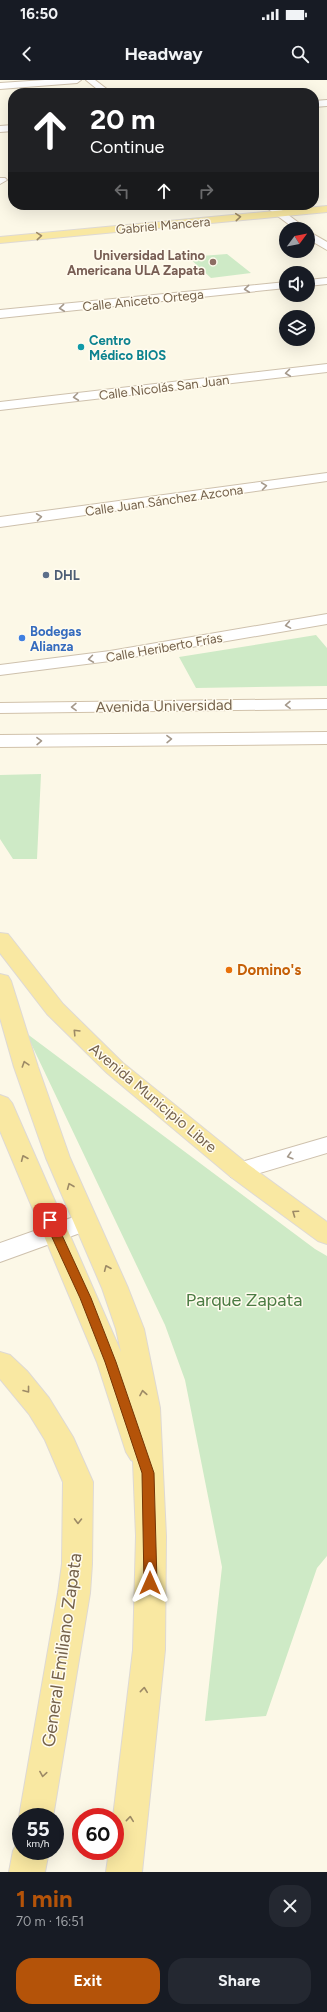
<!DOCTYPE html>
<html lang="en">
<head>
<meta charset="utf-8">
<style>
  :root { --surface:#171b24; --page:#242831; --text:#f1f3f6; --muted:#9ea1a6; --accent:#b45309 }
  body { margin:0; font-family:Figtree,sans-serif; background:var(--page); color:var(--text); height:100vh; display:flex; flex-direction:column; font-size:15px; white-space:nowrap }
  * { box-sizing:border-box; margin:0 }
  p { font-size:13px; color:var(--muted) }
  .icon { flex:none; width:22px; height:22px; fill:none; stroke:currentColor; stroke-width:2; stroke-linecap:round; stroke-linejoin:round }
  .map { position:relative; height:1792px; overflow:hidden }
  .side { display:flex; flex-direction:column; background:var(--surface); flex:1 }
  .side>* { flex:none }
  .hud { position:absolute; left:8px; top:8px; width:311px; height:122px; border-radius:16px; box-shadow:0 4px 16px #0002; background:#202124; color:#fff; overflow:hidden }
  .needle { width:26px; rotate:58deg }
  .fabs { position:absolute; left:279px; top:142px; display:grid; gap:8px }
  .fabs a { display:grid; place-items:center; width:36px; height:36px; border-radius:50%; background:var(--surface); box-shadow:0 4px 16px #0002; font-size:20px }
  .speed { position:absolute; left:12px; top:1728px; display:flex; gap:8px; font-size:20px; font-weight:700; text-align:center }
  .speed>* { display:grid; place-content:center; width:52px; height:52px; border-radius:50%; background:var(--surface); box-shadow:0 4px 16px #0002; line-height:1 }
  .speed small { font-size:10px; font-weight:400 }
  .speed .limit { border:6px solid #d22; background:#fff; color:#111 }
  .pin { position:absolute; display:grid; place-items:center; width:34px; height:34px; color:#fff; margin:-17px; border-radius:8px; box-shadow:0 2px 6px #0006 }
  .me { position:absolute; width:44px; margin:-22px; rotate:0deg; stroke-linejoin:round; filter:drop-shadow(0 0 3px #0008) }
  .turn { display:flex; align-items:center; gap:14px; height:84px; padding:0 16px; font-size:18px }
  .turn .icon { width:52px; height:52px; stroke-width:2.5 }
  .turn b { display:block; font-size:28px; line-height:34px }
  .lanes { display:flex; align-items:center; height:38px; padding:0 16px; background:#0003; justify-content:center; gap:20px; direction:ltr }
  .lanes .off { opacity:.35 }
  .round { display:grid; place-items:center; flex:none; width:42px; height:42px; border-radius:16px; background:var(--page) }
  .overview { display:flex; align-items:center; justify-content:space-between; height:68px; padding:0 16px }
  h1 { font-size:24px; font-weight:700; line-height:30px; color:var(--accent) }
  .primary-button { display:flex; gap:8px; margin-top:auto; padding:8px 16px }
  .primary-button a { flex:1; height:46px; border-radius:16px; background:var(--accent); color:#fff; font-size:16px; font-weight:700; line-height:46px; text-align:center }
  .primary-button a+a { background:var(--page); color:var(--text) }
  .status { display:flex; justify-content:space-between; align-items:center; height:28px; padding:0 20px; background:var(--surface); direction:ltr }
  .status svg { height:11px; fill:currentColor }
  header { display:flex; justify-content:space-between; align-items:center; height:52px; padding:0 16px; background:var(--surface); font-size:18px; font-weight:700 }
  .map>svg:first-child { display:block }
  .green { fill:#ceeac6 }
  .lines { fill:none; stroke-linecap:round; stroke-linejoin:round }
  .street-casing { stroke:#cec1ad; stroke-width:2 }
  .secondary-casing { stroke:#d1c2ab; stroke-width:2 }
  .primary-casing { stroke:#ded9d4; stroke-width:2 }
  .street { fill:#fff; fill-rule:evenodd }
  .secondary { fill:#fff; fill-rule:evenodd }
  .primary { fill:#f9e8a2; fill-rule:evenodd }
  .oneway { stroke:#9d8a66 }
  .oneway2 { stroke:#a5998b }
  .route { fill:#b45309; stroke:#753606 }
  .education-dot { fill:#8d6e63; stroke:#fffbee; stroke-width:1.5 }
  .culture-dot { fill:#0f9aa8; stroke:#fffbee; stroke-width:1.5 }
  .service-dot { fill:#5c6f8a; stroke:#fffbee; stroke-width:1.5 }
  .shop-dot { fill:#3f7fe0; stroke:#fffbee; stroke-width:1.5 }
  .food-dot { fill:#e8710a; stroke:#fffbee; stroke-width:1.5 }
  .labels { text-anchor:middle; stroke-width:3; stroke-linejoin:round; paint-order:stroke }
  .far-street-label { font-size:13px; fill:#75624c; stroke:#fffbee }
  .far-education-label { font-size:13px; font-weight:bold; fill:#785e54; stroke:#fffbee; text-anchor:end }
  .far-culture-label { font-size:13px; font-weight:bold; fill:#0d838f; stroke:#fffbee; text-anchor:start }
  .far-service-label { font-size:13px; font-weight:bold; fill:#4e5e75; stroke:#fffbee; text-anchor:start }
  .far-shop-label { font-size:13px; font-weight:bold; fill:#366cbe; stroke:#fffbee; text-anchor:start }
  .street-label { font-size:15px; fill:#75624c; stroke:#fffbee }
  .food-label { font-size:15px; font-weight:bold; fill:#c56008; stroke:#fffbee; text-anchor:start }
  .near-park-label { font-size:18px; fill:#4b7b43; stroke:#fffbee }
  .near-street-label { font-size:18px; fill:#75624c; stroke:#fffbee }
</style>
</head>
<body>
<div class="status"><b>16:50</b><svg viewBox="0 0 49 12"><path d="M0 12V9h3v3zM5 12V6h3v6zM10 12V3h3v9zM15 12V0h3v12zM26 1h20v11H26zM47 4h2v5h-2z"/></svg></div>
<header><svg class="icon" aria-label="back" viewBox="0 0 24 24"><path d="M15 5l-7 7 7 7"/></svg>Headway<svg class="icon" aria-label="search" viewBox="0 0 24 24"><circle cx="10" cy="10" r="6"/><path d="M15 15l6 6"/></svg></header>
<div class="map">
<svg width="327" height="1792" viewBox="0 0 327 1792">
  <rect width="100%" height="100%" fill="#fcf8e7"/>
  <path class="green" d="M227 174 251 193 211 198 188 177Z
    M316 555 327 568V606L196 608 179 577Z
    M41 694 37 779H13L0 759V695Z
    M26 953 315 1169 327 1176V1476L317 1488 266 1636 205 1641 222 1487 185 1300 165 1245Z"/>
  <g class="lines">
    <g class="street-casing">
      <path id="street" d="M45 0H81L77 3 0 9V3Z
        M327 20V26L314 27V21Z
        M13 45V51L0 52V46Z
        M0 98H5L7 100 0 104Z
        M327 198V204L308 206V200Z
        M286 202V208L0 238V230Z
        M327 284V292L0 330V322Z
        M327 393V401L0 447V437Z
        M327 534V544L110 581 0 595V585L110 571Z
        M327 1057V1073L240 1099 231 1097 228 1091 231 1085Z
        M85 1133 94 1136 98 1142 94 1148 0 1182V1163Z"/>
    </g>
    <g class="secondary-casing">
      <path id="secondary" d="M86 0H95L112 13H102Z
        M263 125H275L307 149H295Z
        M308 151 327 162V170L308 159Z
        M327 619V629L0 633V623Z
        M327 652V664L0 667V655Z"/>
    </g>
    <g class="primary-casing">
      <path id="primary" d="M327 126V132L0 163V157Z
        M0 853 8 854 63 924 123 983 249 1085 327 1142V1164L318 1161 231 1097 107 993 47 934 0 873Z
        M0 894 8 896 11 901 38 987 70 1078 128 1208 144 1249 160 1328 166 1456 165 1570 142 1792H106L109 1771H115V1737H113L133 1570 136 1456 133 1381 131 1380 126 1372 97 1282 0 1051V1015L8 1018 12 1023 121 1272 116 1249 102 1208 46 1078 14 987 0 938Z
        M0 1272 10 1275 27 1291 49 1318 73 1357 93 1402 92 1484 90 1513 53 1737H21V1742L19 1737 58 1513 62 1484 63 1402 45 1360 29 1334 0 1299Z
        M21 1758V1771H49L45 1792H9L13 1771 19 1759Z"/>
    </g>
    <use href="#street" class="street"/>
    <use href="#secondary" class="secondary"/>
    <use href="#primary" class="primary"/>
  </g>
  <defs><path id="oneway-chevron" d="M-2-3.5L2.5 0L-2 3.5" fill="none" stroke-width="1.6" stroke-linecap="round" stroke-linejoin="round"/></defs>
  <g class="oneway">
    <use href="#oneway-chevron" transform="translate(238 137) rotate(-5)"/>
    <use href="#oneway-chevron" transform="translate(39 156) rotate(-5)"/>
    <use href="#oneway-chevron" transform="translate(76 952) rotate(-134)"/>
    <use href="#oneway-chevron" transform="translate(25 984) rotate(-108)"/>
    <use href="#oneway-chevron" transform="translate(24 1078) rotate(-113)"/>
    <use href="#oneway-chevron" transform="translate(70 1106) rotate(-112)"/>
    <use href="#oneway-chevron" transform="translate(295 1133) rotate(-145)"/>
    <use href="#oneway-chevron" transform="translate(107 1188) rotate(-113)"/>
    <use href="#oneway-chevron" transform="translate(27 1310) rotate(52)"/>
    <use href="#oneway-chevron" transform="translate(143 1313) rotate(-100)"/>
    <use href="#oneway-chevron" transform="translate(78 1441) rotate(91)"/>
    <use href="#oneway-chevron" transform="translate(144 1610) rotate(-84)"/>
    <use href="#oneway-chevron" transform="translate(43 1694) rotate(99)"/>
    <use href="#oneway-chevron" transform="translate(130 1739) rotate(-84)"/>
  </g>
  <g class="oneway2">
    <use href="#oneway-chevron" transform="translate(247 209) rotate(174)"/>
    <use href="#oneway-chevron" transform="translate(62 228) rotate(174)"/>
    <use href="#oneway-chevron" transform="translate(288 293) rotate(173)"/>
    <use href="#oneway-chevron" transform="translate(76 317) rotate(173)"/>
    <use href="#oneway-chevron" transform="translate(264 406) rotate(-8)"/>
    <use href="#oneway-chevron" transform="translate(39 437) rotate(-8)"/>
    <use href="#oneway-chevron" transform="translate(288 545) rotate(170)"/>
    <use href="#oneway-chevron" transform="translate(91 579) rotate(172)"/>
    <use href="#oneway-chevron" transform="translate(288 625) rotate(179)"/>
    <use href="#oneway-chevron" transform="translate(74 627) rotate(179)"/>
    <use href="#oneway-chevron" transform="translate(169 659) rotate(-1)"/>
    <use href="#oneway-chevron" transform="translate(39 661) rotate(-1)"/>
    <use href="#oneway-chevron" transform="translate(290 1076) rotate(164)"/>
  </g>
  <path class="route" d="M50 1136 55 1140 91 1218 116 1282 154 1393 157 1503 155 1507 150 1508 146 1507 144 1503 142 1393 105 1282 80 1218 44 1140Z"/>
  <circle class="education-dot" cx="213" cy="182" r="4"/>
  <circle class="culture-dot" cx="81" cy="267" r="4"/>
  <circle class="service-dot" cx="46" cy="495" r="4"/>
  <circle class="shop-dot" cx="22" cy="558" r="4"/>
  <circle class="food-dot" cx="229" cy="890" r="4"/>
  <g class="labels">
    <g class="far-street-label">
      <text transform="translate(163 145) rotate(-5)" y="5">Gabriel Mancera</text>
      <text transform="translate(143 220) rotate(-6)" y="5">Calle Aniceto Ortega</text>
      <text transform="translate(164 307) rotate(-7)" y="5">Calle Nicolás San Juan</text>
      <text transform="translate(164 420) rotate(-8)" y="5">Calle Juan Sánchez Azcona</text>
      <text transform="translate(164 567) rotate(-10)" y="5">Calle Heriberto Frías</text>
    </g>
    <g class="far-education-label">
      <text x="205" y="180">Universidad Latino<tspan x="205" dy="15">Americana ULA Zapata</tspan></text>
    </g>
    <g class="far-culture-label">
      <text x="89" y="265">Centro<tspan x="89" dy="15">Médico BIOS</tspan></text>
    </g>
    <g class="far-service-label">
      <text x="54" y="500">DHL</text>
    </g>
    <g class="far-shop-label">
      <text x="30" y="556">Bodegas<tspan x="30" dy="15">Alianza</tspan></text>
    </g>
    <g class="street-label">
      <text transform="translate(164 626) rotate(-1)" y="5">Avenida Universidad</text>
      <text transform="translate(153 1018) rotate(40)" y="5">Avenida Municipio Libre</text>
    </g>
    <g class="food-label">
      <text x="237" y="895">Domino's</text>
    </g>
    <g class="near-park-label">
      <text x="244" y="1226">Parque Zapata</text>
    </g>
    <g class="near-street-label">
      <text transform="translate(62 1570) rotate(-82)" y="6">General Emiliano Zapata</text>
    </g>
  </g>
</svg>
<div class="fabs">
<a><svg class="needle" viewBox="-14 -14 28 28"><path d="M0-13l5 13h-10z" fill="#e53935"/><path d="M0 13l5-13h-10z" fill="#9ea1a6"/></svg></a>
<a><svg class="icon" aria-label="sound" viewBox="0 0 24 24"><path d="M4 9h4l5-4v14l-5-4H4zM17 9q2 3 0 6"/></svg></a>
<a><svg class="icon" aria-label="layers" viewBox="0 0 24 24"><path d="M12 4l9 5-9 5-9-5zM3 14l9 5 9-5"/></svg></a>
</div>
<div class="speed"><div>55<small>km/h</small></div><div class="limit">60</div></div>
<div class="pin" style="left:50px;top:1140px;background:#d93025"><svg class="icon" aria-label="arrive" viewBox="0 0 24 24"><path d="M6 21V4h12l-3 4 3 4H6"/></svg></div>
<svg class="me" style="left:150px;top:1503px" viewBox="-20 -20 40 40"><path d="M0-17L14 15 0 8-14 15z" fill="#b45309" stroke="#fff" stroke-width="4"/></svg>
<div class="hud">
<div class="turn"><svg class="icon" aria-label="ahead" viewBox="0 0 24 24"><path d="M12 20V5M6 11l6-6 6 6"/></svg><div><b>20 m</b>Continue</div></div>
<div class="lanes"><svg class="icon off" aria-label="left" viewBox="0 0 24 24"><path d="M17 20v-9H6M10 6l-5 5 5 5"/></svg><svg class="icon" aria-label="ahead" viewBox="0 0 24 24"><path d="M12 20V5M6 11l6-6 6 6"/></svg><svg class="icon off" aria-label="right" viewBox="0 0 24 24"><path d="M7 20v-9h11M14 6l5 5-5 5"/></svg></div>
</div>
</div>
<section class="side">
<div class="overview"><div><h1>1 min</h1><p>70 m · 16:51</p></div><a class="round"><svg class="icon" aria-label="close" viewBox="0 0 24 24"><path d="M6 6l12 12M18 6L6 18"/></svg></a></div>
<div class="primary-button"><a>Exit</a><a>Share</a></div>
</section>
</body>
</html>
